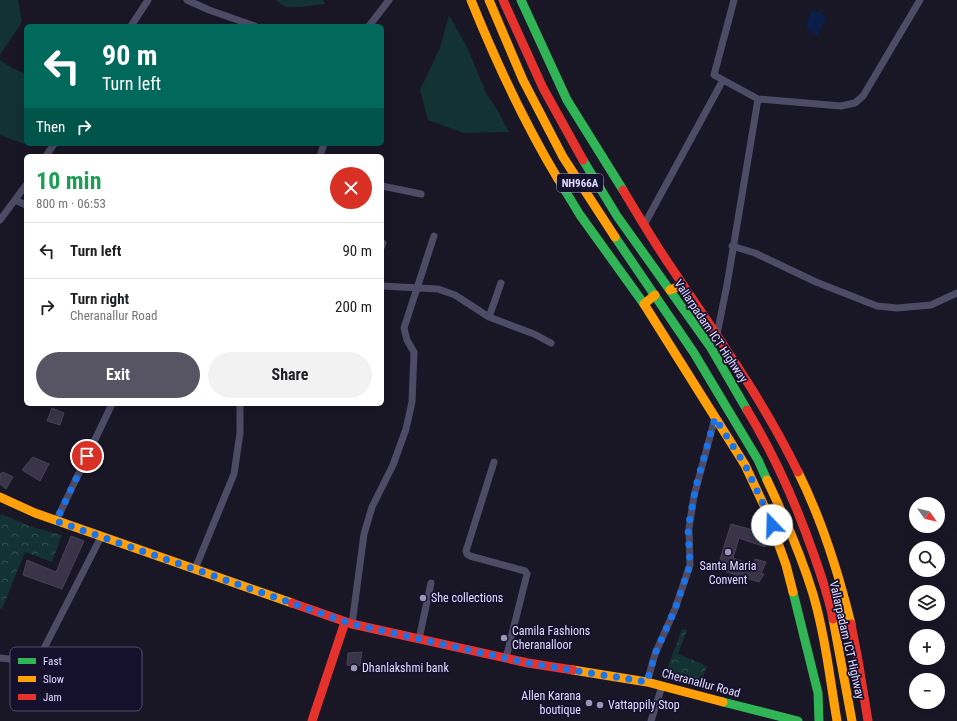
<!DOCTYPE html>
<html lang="en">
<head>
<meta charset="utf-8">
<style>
  :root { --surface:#fff; --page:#f2f2f2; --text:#202124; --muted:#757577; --line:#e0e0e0; --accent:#575564 }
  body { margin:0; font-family:"Roboto Condensed",sans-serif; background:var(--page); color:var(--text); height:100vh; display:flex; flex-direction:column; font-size:15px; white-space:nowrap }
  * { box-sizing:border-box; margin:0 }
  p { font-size:13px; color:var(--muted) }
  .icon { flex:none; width:22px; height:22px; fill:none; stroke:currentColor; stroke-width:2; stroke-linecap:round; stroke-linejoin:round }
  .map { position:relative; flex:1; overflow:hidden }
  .details { position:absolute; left:24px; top:154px; width:360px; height:252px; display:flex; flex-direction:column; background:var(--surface); border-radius:6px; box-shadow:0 4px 16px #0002 }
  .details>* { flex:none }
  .banner { position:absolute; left:24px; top:24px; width:360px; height:122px; border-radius:6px; box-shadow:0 4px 16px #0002; background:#00695c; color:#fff; overflow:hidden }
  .needle { width:26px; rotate:124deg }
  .controls { position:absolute; left:909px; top:497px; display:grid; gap:8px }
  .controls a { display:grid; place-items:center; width:36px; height:36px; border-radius:50%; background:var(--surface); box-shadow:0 4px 16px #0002; font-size:20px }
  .pin { position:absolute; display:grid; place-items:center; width:34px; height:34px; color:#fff; margin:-17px; border:2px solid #fff; border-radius:50%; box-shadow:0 1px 4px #0007 }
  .me { position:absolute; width:44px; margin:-22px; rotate:339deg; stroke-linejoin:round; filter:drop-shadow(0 0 3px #0008) }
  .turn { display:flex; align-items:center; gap:14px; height:84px; padding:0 12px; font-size:18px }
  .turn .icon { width:52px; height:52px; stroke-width:2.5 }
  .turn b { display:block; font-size:28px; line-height:34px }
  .then { display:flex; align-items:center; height:38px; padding:0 12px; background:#0003; gap:8px; font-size:15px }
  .round { display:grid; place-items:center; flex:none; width:42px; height:42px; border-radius:21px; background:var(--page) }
  .summary { display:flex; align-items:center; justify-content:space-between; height:68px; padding:0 12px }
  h1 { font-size:24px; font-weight:700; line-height:30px; color:#1e9e55 }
  .button { display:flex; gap:8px; margin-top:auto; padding:8px 12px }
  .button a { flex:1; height:46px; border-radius:24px; background:var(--accent); color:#fff; font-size:16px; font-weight:700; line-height:46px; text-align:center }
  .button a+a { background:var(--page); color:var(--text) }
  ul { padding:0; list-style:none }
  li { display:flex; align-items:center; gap:12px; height:56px; padding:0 12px; border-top:1px solid var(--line) }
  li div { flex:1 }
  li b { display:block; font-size:15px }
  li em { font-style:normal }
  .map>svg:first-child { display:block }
  .grass { fill:#133234 }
  .forest { fill:url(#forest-crowns) }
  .water { fill:#0a1e49 }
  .building { fill:#393447; stroke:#464158 }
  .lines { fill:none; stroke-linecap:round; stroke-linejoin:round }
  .street { stroke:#4d4b66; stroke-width:7 }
  .fast { stroke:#30b455; stroke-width:9 }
  .slow { stroke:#ff9f0a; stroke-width:9 }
  .jam { stroke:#e5322d; stroke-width:9 }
  .route { stroke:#1a73e8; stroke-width:7; stroke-dasharray:0 12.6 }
  .poi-dot { fill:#9a95b3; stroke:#15102c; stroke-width:1.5 }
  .labels { text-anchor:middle; stroke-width:3.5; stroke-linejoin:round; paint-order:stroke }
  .shield { fill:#15102c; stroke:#a39dc0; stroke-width:1 }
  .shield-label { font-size:11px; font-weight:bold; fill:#e0daff }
  .street-label { font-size:12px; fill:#e0daff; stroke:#15102c }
  .poi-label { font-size:12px; fill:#e0daff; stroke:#15102c; text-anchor:start }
  .key { fill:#15102c; stroke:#524d6b; stroke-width:1 }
  .key-label { font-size:11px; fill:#e0daff }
</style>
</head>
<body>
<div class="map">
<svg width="957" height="721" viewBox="0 0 957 721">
  <defs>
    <pattern id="forest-crowns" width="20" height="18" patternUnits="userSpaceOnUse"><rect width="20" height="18" fill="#133234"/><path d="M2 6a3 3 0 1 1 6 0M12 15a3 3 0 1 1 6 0" fill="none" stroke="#354f52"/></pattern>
  </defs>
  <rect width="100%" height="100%" fill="#191626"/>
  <path class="grass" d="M0 0H18L22 22 0 55Z
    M275 0H323L325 4 300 7H286Z
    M449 15 468 49 486 93 498 111 509 132 464 133 428 120 420 90 440 48Z
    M0 60 14 69 26 74V141L24 144 0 135Z"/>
  <path class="forest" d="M1 514 32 527 62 535 52 562 25 552 2 609 0 608V518Z
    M682 629 687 630 678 654 707 666 701 682 666 672Z"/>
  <path class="water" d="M811 11 821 12 826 19 817 36 806 28Z"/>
  <path class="building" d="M52 408 64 413 60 425 47 421Z
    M33 457 49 464 40 481 22 470Z
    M3 472 13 477 6 489 0 484V474Z
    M731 524 768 534 765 547 739 538 733 558 753 565 755 559 766 562 761 574H764L759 582 717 569Z
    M71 536 84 541 62 589 23 575 27 560 56 572Z
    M362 652 360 665 354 667 347 665 348 653Z"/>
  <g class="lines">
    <path class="street" d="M187 0 209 10 255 26
      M131 26 148 0
      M369 26 389 0
      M758 99 841 106 855 103 863 96 920 0
      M46 156 54 144
      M320 156 324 144
      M382 186 421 194
      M15 200 26 205
      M0 220 26 185
      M644 225 723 80
      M382 246 383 243
      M732 246 755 253 816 282 877 306 897 308 931 305 957 293
      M382 286 438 289 455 295 489 317 534 334 551 343
      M489 317 501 283
      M717 334 727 285 758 99 714 75 734 0
      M494 462 466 551 467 554 470 556 525 571 527 574 506 658
      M56 521 112 404
      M195 569 234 474 240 433V404
      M352 624 364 534 372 507 393 465 406 429 412 402 414 352 407 340 404 328 434 236
      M419 639 431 583
      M0 658 37 662 101 537
      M647 682 655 654 675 609 690 565 689 528 694 496 715 418
      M651 721 662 686"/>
    <path class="fast" d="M521 0 567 100 623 190
      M583 160 617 216 711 348 747 410
      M558 179 580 215 644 304
      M615 237 694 353 758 460 767 480
      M793 592 818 693 819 721
      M723 702 798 721"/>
    <path class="slow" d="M471 0C496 62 524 122 558 179
      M489 0 523 80 563 157 615 237
      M670 290 683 285
      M644 304 745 465 767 512 786 565 793 592
      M644 304 655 295
      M798 472C822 520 838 571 851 624
      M767 480C785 518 801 555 813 594 825 635 830 679 837 721
      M0 497 35 513 292 603
      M833 619 852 721
      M573 670 647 682 723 702"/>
    <path class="jam" d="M503 0 543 88 583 160
      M623 190C639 217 655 244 673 270 717 336 763 400 798 472
      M747 410C775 456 797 506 815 558 822 578 829 598 833 619
      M292 603 352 624 528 663 573 670
      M851 624 858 660 868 721
      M312 721 345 622"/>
  </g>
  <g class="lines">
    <path class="route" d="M87 456 56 521 352 624 528 663 647 682 655 654 675 609 690 565 688 528 696 486 715 418 745 465 767 512 772 525"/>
  </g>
  <g class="poi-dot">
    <circle cx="728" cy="552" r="4"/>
    <circle cx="423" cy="598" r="4"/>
    <circle cx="504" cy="638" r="4"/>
    <circle cx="354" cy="668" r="4"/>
    <circle cx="589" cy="703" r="4"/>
    <circle cx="600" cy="705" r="4"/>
  </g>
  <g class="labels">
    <rect class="shield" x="557" y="174" width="46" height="18" rx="3"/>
    <g class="shield-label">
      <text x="580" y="187">NH966A</text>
    </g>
    <g class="street-label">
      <text transform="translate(711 331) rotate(56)" y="4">Vallarpadam ICT Highway</text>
      <text transform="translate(847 640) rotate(77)" y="4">Vallarpadam ICT Highway</text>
      <text transform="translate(701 683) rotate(15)" y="4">Cheranallur Road</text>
    </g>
    <g class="poi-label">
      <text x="728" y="570" text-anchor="middle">Santa Maria<tspan x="728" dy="14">Convent</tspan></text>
      <text x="431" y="602">She collections</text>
      <text x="512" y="635">Camila Fashions<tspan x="512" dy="14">Cheranalloor</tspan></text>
      <text x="362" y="672">Dhanlakshmi bank</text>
      <text x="581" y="700" text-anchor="end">Allen Karana<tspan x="581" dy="14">boutique</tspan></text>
      <text x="608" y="709">Vattappily Stop</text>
    </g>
  </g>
  <rect x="10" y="647" width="132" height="64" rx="6" class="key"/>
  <rect x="18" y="658" width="18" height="6" fill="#30b455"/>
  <rect x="18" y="676" width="18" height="6" fill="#ff9f0a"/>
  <rect x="18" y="694" width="18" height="6" fill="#e5322d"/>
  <g class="key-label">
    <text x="43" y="665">Fast</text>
    <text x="43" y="683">Slow</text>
    <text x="43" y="701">Jam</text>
  </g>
</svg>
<div class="controls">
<a><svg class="needle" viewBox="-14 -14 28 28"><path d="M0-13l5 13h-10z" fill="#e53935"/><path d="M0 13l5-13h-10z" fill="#757577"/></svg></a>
<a><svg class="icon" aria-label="search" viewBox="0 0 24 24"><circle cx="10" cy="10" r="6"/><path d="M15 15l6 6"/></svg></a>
<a><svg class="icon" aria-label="layers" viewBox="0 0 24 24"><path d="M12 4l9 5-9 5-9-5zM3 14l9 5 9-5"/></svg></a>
<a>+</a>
<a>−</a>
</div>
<div class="pin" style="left:87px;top:456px;background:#d93025"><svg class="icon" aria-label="arrive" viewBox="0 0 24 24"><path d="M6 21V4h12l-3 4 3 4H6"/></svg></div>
<svg class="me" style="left:772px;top:525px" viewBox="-20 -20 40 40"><circle r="19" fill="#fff"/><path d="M0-13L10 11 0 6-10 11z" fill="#1a73e8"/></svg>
<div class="banner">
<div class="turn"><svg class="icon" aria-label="left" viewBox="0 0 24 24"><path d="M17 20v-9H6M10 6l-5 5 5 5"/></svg><div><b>90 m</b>Turn left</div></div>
<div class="then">Then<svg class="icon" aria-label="right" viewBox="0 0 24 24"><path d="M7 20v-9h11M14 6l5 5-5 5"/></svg></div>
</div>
<section class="details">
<div class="summary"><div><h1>10 min</h1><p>800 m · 06:53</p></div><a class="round" style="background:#d93025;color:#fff"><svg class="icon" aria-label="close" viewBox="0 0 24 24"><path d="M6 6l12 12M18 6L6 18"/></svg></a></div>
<ul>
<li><svg class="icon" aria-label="left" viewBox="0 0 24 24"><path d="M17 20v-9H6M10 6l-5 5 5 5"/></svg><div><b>Turn left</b></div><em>90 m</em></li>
<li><svg class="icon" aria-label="right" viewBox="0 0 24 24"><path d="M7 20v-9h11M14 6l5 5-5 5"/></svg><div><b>Turn right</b><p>Cheranallur Road</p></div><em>200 m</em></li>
</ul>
<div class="button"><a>Exit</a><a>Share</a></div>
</section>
</div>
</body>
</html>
